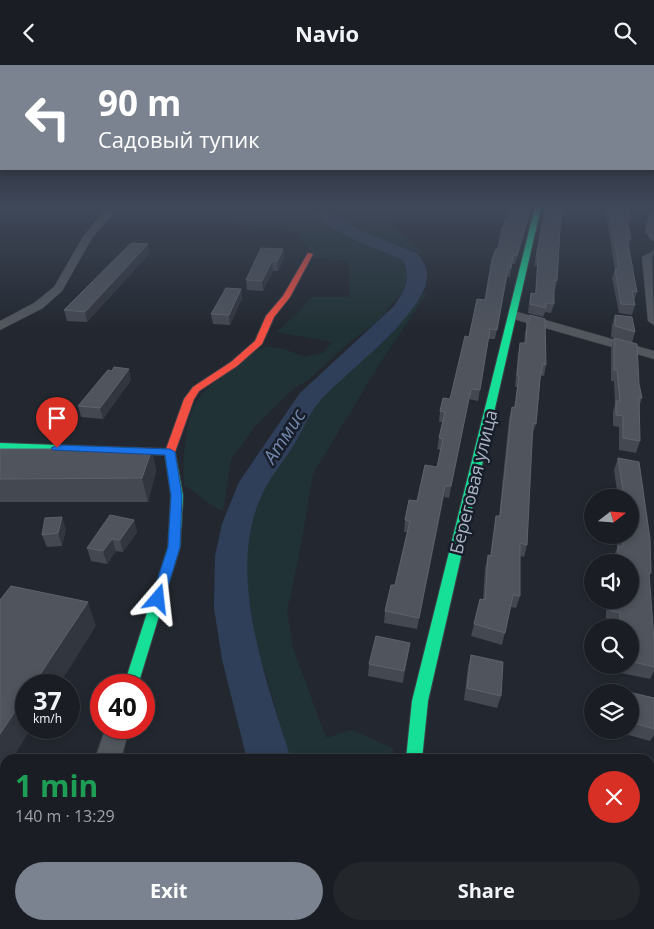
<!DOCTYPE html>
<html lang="en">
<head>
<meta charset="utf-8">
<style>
  :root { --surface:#1a1e24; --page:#23272c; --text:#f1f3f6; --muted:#9fa2a6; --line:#383c41; --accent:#7b8290 }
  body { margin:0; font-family:"Open Sans",sans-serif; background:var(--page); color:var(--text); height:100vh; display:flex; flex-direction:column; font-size:19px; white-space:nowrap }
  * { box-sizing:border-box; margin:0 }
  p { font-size:16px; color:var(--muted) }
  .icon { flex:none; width:28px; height:28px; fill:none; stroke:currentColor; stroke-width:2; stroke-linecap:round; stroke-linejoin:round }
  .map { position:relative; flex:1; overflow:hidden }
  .sheet { position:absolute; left:0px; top:689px; width:655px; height:176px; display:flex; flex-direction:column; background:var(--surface); border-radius:15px 15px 0 0; box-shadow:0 2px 8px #0003,0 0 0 1px var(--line) }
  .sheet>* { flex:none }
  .hud { position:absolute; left:0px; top:0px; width:655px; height:105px; box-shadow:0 2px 8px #0003,0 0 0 1px var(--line); background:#7b8290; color:#fff; overflow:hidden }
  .needle { width:32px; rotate:73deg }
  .controls { position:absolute; left:584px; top:424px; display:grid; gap:10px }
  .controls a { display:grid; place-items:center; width:55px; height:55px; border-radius:50%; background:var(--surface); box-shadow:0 2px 8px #0003,0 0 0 1px var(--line); font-size:25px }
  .speed { position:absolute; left:15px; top:609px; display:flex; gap:10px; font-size:25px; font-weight:700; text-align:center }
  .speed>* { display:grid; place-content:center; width:65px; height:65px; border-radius:50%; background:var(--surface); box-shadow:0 2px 8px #0003,0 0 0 1px var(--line); line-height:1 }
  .speed small { font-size:12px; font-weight:400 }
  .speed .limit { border:8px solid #d22; background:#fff; color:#111 }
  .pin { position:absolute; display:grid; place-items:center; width:42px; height:42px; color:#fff; margin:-51px -21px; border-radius:50% 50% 50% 0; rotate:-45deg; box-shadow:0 0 5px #0007 }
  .pin .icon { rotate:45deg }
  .me { position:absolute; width:55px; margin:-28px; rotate:17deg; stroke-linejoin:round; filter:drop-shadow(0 0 4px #0008) }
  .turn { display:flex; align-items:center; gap:18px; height:105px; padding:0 15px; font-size:22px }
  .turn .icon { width:65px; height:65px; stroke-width:2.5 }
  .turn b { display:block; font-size:35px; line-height:42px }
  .round { display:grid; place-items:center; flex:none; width:52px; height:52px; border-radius:26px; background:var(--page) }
  .overview { display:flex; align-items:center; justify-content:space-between; height:85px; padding:0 15px }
  h1 { font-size:30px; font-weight:700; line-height:38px; color:#1e9e55 }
  .action { display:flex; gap:10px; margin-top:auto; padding:10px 15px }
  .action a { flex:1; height:58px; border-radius:30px; background:var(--accent); color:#fff; font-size:20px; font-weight:700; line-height:58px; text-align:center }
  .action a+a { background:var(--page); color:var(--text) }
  header { display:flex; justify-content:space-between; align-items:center; height:65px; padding:0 15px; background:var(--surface); font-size:22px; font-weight:700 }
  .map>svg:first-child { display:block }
  .green { fill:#213236 }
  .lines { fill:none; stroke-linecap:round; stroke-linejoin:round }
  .river { fill:#303f59; fill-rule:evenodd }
  .street-casing { stroke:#3f4249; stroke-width:1 }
  .fast-casing { stroke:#3f4249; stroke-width:2 }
  .jam-casing { stroke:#3f4249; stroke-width:2 }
  .street { fill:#52575e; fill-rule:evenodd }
  .fast { fill:#16e098; fill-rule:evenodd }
  .jam { fill:#f24e42; fill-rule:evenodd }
  .wall { fill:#444851 }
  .shaded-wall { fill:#32363e }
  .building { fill:#4f545d; stroke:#5d626d }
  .route { fill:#1a73e8; stroke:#114b97 }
  .labels { text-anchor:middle; stroke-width:5; stroke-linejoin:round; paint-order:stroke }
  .street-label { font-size:18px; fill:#abb3c3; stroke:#171e2a }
  .water-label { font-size:19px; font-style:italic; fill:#7388ad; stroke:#171e2a }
</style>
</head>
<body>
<header><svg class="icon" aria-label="back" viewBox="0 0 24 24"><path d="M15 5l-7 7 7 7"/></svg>Navio<svg class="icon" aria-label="search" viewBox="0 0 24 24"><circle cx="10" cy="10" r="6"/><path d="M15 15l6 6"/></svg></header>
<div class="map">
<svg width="654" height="864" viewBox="0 0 654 864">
  <rect width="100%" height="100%" fill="#232830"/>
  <path class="green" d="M220 142H310L325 157 336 164 409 196 414 206 407 222 378 256 352 275 308 315 293 324 255 361 231 395 223 446C208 440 198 428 184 420 183 392 184 367 194 341 200 326 252 283 268 282 280 281 293 287 304 292L323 288 332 277 276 267 298 248 311 232H350L349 196 316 193 296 167 210 155 219 146Z
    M328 142H443L429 153 388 156 427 191C400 179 345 164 328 142Z
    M427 228 378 301 313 409 301 480 287 546 293 583 326 673 352 665 392 683 398 694H290L265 606 251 575 242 485 251 450 268 417 275 394 286 376 305 355 320 329 334 316 348 299 371 286 390 266 418 229Z
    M320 860H379L380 864H321Z"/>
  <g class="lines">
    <path class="river" d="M313 142H327C338 160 396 179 417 188 421 193 427 202 427 208 430 247 344 308 320 336 309 348 303 365 295 378 288 390 279 401 271 413 219 494 265 610 291 694H247L222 594 214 543 215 491 222 459 239 417 300 328 393 242C405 225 412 215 403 195 386 187 313 162 313 142Z
      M262 860H314L315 864H263Z"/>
    <g class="street-casing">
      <path id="street" d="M109 142H118L92 173 62 226 43 243 0 265V256L34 238 54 222 84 170Z
        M654 146V176L651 175 645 167 649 149Z
        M654 186 652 193 654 260 648 256 642 192Z
        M514 246 654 286V294L510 253 508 250Z
        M106 662H130L121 694H95Z
        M650 834 654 835V864L641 860H650Z
        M22 860H52L50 864H20Z"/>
    </g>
    <g class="fast-casing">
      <path id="fast" d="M535 142H541L428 636 422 694H406L412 636Z
        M0 378 170 384 175 387 183 431 180 482 138 620H124L168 482 171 431 165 390 0 384Z"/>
    </g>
    <g class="jam-casing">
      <path id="jam" d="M308 188 313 189 290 232 274 252 262 279 237 301 199 326 194 334 175 387 170 390 166 389 165 387 184 334 193 322 231 297 255 276 266 251 283 231Z"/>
    </g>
    <use href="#street" class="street"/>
    <use href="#fast" class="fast"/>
    <use href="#jam" class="jam"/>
  </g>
  <path class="wall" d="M532 142 515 199H512L510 212H507L495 274H488L478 336 469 334 449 433 444 432 417 564 384 558 385 546 395 520 407 467H404L405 455 437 402 440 385 437 384 442 357H439L440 346 450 334 469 272 485 235 504 162 508 154Z
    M545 142H564V146L563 154H561L557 216 555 225H554V239L551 248 545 247 543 252 528 248 529 237 531 228H535L537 201H534L546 142Z
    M608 142H628L631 152 628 160 631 174 628 182 637 227 634 235 635 240 632 250 619 248 612 213 615 205 606 147Z
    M283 184 284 193 278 206H273L263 226 247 225 246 215Z
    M150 188 87 257 67 256 64 245Z
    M241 224 242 234 230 260 213 259 211 249Z
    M530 250 546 300 544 311 540 310V314L536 359 532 370 527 480 524 492 520 491V531L516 543 511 542 502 580 471 571 474 559 483 535 485 503 488 490 490 491 494 463 496 451H499L509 354 512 342 514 343 517 322H515L518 289 520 278H524L525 267Z
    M615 250 635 267 632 278 611 272 612 260Z
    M614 273 639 319 642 333 639 342 640 376 636 388 619 385V362L613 361V347L615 339 614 316H611V284Z
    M112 306 131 315 103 354 81 352 78 341Z
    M0 384H152L156 406 148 437H0Z
    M618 393 639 397 650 474 651 508 649 511 654 575V606L650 614 616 607V600H630V562H614V560L606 558V535H630V498H613V493L617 483 616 470H630V432H618L614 405Z
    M134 455 137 467 123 487 116 486 107 499 91 496 87 483Z
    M66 464 62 481 47 482 42 470Z
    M410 578 403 618 368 611 369 599Z
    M471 590 501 631 497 643 464 635 468 602Z
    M620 625 654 633V670L650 676 614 666V665H630V628H618Z
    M650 718 654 719V796L650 795Z
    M441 860H551V864H444L440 863Z"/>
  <path class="shaded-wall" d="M531 142H532L515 199 517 191Z
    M148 179 150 188 87 257 85 247Z
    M283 184 284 193 278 206 277 197Z
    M272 196 273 206 263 226 262 216Z
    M241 224 242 234 230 260 229 250Z
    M129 304 131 315 103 354 100 343Z
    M471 324 469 334 449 433 451 421Z
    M152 384 156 406 148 437 142 413Z
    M445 421 444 432 417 564 419 553Z
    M62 452 66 464 62 481 58 468Z
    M134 455 137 467 123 487 120 475Z
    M112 474 116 486 107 499 103 486Z
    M88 537 96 561 59 620H33Z
    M410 578 408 590 403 618 404 606Z
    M26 630V662H32L12 694H5V705L0 713V669Z"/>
  <path class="building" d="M511 142H531L517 191 513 190 511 203H508L497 265 490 264 480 325 471 324 451 421H445L419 553 385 546 391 520H395L410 456 405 455 409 435 417 436 425 400 437 402 443 374 439 373 445 347 440 346 443 333 450 334 465 271 469 272 477 234 485 235 492 194 496 184H498L502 162H504L505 154H508Z
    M546 142H564V146H561L557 216 554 215V239L546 238V243L530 239 531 228 536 229 538 193 536 192Z
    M609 142H628L631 152 622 151 623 156H627L631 174 627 173 637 227 632 226 635 240 621 239 615 204H619Z
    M131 178 148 179 85 247 64 245Z
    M261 183 283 184 277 197 272 196 262 216 246 215Z
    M226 223 241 224 229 250 211 249Z
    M530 250 545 254 546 300 543 299 540 314 536 359 533 358 527 480 520 478V531L513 530 505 568 474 559 480 534 485 535 488 490 491 491 496 451H500L512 342 515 343 519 311H517L520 278H526L527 257H529Z
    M615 250 632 252 635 267 615 261Z
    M614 273 637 279 639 319 642 333 639 332 640 376 623 373V351L616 350V336H620L617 305H614Z
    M114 302 129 304 100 343 78 341 108 305 112 306Z
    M0 384H152L142 413 0 414Z
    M618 393 639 397 650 474 651 508H649L654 575V602L630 596V562H620V548L611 546V535H630V498H618V481L623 482 622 470H630V432H624Z
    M110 450 134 455 120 475 112 474 103 486 87 483Z
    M62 452 58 468 42 470 45 453Z
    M11 521 88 537 33 620H26V630L0 669V535Z
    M376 571 410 578 404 606 369 599Z
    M471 590 503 597 501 631 467 623Z
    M620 625 654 633V664L630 657V628H620Z
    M650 718 654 719V777L650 776Z
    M474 860H551V864H484Z"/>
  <linearGradient id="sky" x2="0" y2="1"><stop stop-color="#13161a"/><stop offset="0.54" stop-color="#3f4859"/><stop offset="1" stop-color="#3f4859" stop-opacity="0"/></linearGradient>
  <rect width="654" height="263" fill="url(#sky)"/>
  <path class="route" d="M57 380 170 384 175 387 182 431 180 482 163 538H153L151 534 168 482 171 431 165 390 53 385 51 383Z"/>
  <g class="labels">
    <g class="street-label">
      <text transform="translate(474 417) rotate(-76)" y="6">Береговая улица</text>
    </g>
    <g class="water-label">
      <text transform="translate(284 371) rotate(-57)" y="7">Атмис</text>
    </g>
  </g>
</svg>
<div class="controls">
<a><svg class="needle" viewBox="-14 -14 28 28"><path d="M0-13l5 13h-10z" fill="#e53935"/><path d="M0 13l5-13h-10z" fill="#9fa2a6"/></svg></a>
<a><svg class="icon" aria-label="sound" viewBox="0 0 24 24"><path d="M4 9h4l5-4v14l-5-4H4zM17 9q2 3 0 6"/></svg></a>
<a><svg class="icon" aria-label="search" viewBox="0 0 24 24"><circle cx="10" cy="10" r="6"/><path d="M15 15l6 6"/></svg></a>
<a><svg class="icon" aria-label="layers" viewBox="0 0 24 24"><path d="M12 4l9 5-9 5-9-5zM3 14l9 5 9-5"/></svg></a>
</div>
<div class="speed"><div>37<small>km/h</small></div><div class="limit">40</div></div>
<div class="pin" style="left:57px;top:383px;background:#d93025"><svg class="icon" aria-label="arrive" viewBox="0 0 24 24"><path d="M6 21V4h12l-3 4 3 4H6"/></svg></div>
<svg class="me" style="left:158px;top:534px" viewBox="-20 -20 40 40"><path d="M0-17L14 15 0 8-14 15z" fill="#1a73e8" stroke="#fff" stroke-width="4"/></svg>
<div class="hud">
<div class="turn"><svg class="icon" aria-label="left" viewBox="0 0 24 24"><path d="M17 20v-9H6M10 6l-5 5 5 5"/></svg><div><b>90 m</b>Садовый тупик</div></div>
</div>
<section class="sheet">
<div class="overview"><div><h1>1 min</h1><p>140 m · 13:29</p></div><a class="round" style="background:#d93025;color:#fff"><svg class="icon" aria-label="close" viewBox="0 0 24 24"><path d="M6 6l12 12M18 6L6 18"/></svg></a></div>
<div class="action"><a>Exit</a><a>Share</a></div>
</section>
</div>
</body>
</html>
